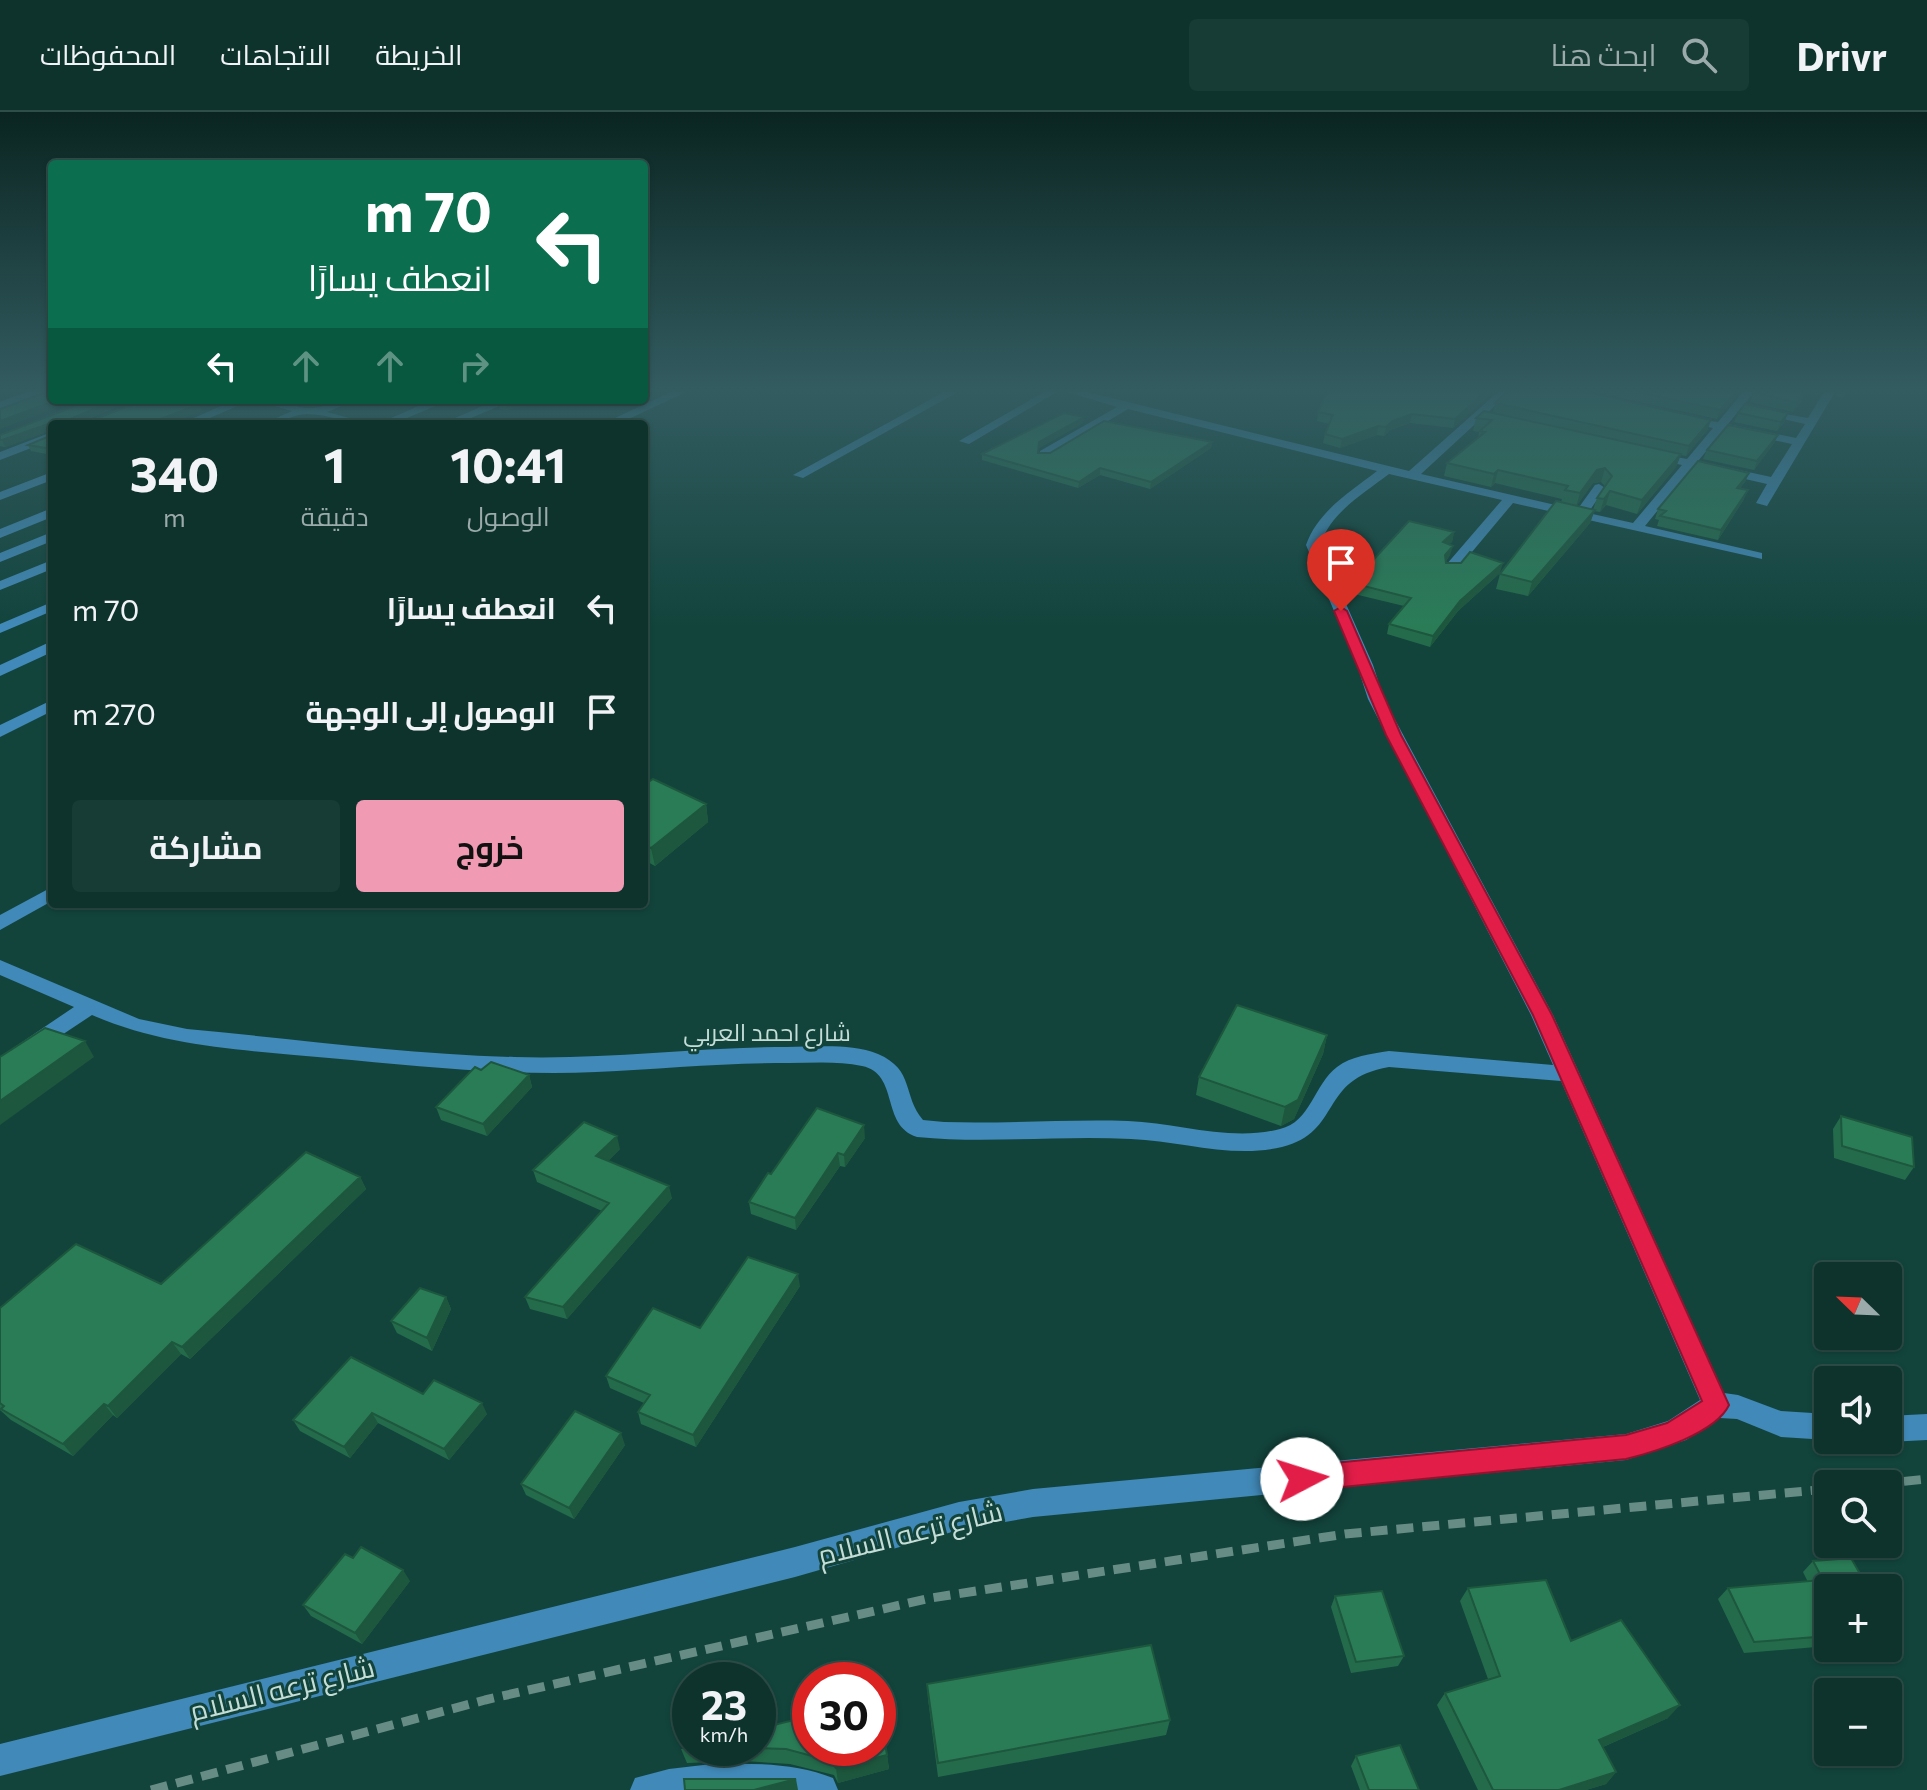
<!DOCTYPE html>
<html lang="ar">
<head>
<meta charset="utf-8">
<style>
  :root { --surface:#0e332d; --page:#173b35; --text:#f1f3f6; --muted:#9baaaa; --line:#2e4e49; --accent:#f09ab4 }
  body { margin:0; font-family:Commissioner,Cairo,sans-serif; background:var(--page); color:var(--text); direction:rtl; height:100vh; display:flex; flex-direction:column; font-size:30px; white-space:nowrap }
  * { box-sizing:border-box; margin:0 }
  p { font-size:26px; color:var(--muted) }
  .icon { flex:none; width:44px; height:44px; fill:none; stroke:currentColor; stroke-width:2; stroke-linecap:round; stroke-linejoin:round }
  .map { position:relative; flex:1; overflow:hidden; direction:ltr }
  .side { position:absolute; left:48px; top:308px; width:600px; height:488px; display:flex; flex-direction:column; background:var(--surface); border-radius:8px; box-shadow:0 2px 6px #0004,0 0 0 2px var(--line); direction:rtl }
  .side>* { flex:none }
  .hud { position:absolute; left:48px; top:48px; width:600px; height:244px; border-radius:8px; box-shadow:0 2px 6px #0004,0 0 0 2px var(--line); direction:rtl; background:#0b6e4f; color:#fff; overflow:hidden }
  .needle { width:52px; rotate:293deg }
  .controls { position:absolute; left:1814px; top:1150px; display:grid; gap:16px }
  .controls a { display:grid; place-items:center; width:88px; height:88px; border-radius:8px; background:var(--surface); box-shadow:0 2px 6px #0004,0 0 0 2px var(--line); font-size:40px }
  .speed { position:absolute; left:672px; top:1550px; display:flex; gap:16px; font-size:40px; font-weight:700; text-align:center }
  .speed>* { display:grid; place-content:center; width:104px; height:104px; border-radius:50%; background:var(--surface); box-shadow:0 2px 6px #0004,0 0 0 2px var(--line); line-height:1 }
  .speed small { font-size:20px; font-weight:400 }
  .speed .limit { border:12px solid #d22; background:#fff; color:#111 }
  .pin { position:absolute; display:grid; place-items:center; width:68px; height:68px; color:#fff; margin:-82px -34px; border-radius:50% 50% 50% 0; rotate:-45deg; box-shadow:0 0 8px #0007 }
  .pin .icon { rotate:45deg }
  .me { position:absolute; width:88px; margin:-44px; rotate:85deg; stroke-linejoin:round; filter:drop-shadow(0 0 6px #0008) }
  .turn { display:flex; align-items:center; gap:28px; height:168px; padding:0 24px; font-size:36px }
  .turn .icon { width:104px; height:104px; stroke-width:2.5 }
  .turn b { display:block; font-size:56px; line-height:68px }
  .lanes { display:flex; align-items:center; height:76px; padding:0 24px; background:#0003; justify-content:center; gap:40px; direction:ltr }
  .lanes .off { opacity:.35 }
  .eta { display:flex; justify-content:space-evenly; align-items:center; height:136px; text-align:center }
  .eta b { font-size:48px; font-weight:700; line-height:56px }
  .button { display:flex; gap:16px; margin-top:auto; padding:16px 24px }
  .button a { flex:1; height:92px; border-radius:8px; background:var(--accent); color:#111; font-size:32px; font-weight:700; line-height:92px; text-align:center }
  .button a+a { background:var(--page); color:var(--text) }
  ul { padding:0; list-style:none }
  li { display:flex; align-items:center; gap:24px; height:104px; padding:0 24px }
  li div { flex:1 }
  li b { display:block; font-size:30px }
  li em { font-style:normal }
  header { display:flex; align-items:center; gap:48px; box-sizing:border-box; height:112px; padding:0 40px; background:var(--surface); border-bottom:2px solid var(--line) }
  header strong { font-size:38px }
  nav { display:flex; gap:44px; margin-inline-start:auto; font-size:28px }
  .search { width:560px; height:72px; background:var(--page); display:flex; align-items:center; gap:20px; box-sizing:border-box; padding:0 28px; border-radius:8px; color:var(--muted); font-size:30px }
  .map>svg:first-child { display:block }
  .lines { fill:none; stroke-linecap:round; stroke-linejoin:round }
  .minor { fill:#4189b8; fill-rule:evenodd }
  .rail { stroke:#668c85; stroke-width:9; stroke-dasharray:17 9; stroke-linecap:butt }
  .wall { fill:#246b4b; fill-rule:evenodd }
  .shaded-wall { fill:#1d573d }
  .building { fill:#2a7c57; stroke:#1d573d; stroke-width:2 }
  .route { fill:#e11d48; stroke:#92132f; stroke-width:2 }
  .labels { text-anchor:middle; stroke-width:6; stroke-linejoin:round; paint-order:stroke }
  .street-label { font-size:24px; fill:#c4ddd7; stroke:#12443c }
  .near-street-label { font-size:28px; fill:#c4ddd7; stroke:#12443c }
</style>
</head>
<body>
<header>
<strong>Drivr</strong>
<div class="search"><svg class="icon" aria-label="search" viewBox="0 0 24 24"><circle cx="10" cy="10" r="6"/><path d="M15 15l6 6"/></svg>ابحث هنا</div>
<nav><a>الخريطة</a><a>الاتجاهات</a><a>المحفوظات</a></nav>
</header>
<div class="map">
<svg width="1927" height="1678" viewBox="0 0 1927 1678">
  <rect width="100%" height="100%" fill="#12443c"/>
  <g class="lines">
    <path class="minor" d="M27 280H43L0 297V290Z
      M671 280H686L618 312H602Z
      M944 280H958L803 366 793 363Z
      M1044 280H1057L969 332 959 329Z
      M1068 280H1087L1409 359 1498 280H1510L1421 362 1577 398 1595 373 1599 372 1605 376 1588 401 1633 411 1682 353 1650 346V340L1687 347 1713 316 1682 309V305L1718 310 1743 280H1754L1728 312 1796 326 1805 312 1757 301V297L1808 306 1824 280H1835L1767 394 1756 391 1767 372 1693 355 1645 414 1762 441V447L1513 391 1456 459H1446V453L1502 388 1389 362C1363 382 1331 400 1320 433L1373 553 1384 587 1553 903 1724 1281 1738 1283 1781 1299 1828 1302V1328L1781 1325 1737 1307 1720 1306 1686 1328 1626 1348 1033 1405 959 1418 795 1465 0 1664V1632L795 1435 959 1390 1033 1377 1626 1322 1668 1309 1700 1288 1561 969 1389 955C1318 967 1343 1020 1282 1035 1233 1047 1181 1029 1131 1027 1059 1023 988 1032 917 1025 880 1013 900 962 862 954 839 949 813 951 789 951 725 951 660 957 596 960 506 964 418 954 329 946 248 938 168 936 92 903L0 964V945L74 895 0 863V848L139 907 187 917C296 927 405 942 514 945 605 948 696 935 787 935 816 935 851 931 878 942 915 958 902 983 923 1008L944 1010C1005 1012 1066 1007 1128 1009 1178 1011 1231 1030 1280 1017 1311 1010 1314 972 1337 955 1351 944 1371 942 1389 939L1553 953 1531 903 1368 587 1357 553 1306 433C1318 399 1350 380 1377 359L1128 297 1048 345H1040V339L1117 295ZM1724 318 1792 332 1771 365 1698 349Z
      M235 288H251L196 312H180Z
      M255 288C273 288 302 298 315 296 329 294 340 288 355 288L327 300 371 312C349 312 328 302 307 302 293 302 280 312 263 312L292 299Z
      M433 288H449L393 312H377Z
      M497 288H513L457 312H441Z
      M52 320V328L0 348V340Z
      M52 360V368L0 388V380Z
      M52 396V405L0 426V417Z
      M52 420V429L0 450V441Z
      M52 448V457L0 478V469Z
      M52 490V499L0 521V512Z
      M52 529V540L0 564V553Z
      M52 588V599L0 625V613Z
      M52 775V789L0 818V803Z
      M1927 1302V1328L1888 1330 1883 1328H1888V1304Z
      M712 1652C752 1651 796 1651 833 1666L838 1678H630L635 1666 669 1657Z"/>
    <path class="rail" d="M1878 1372 1927 1367
      M151 1678 485 1588 931 1486 1345 1422 1828 1377"/>
  </g>
  <path class="wall" d="M1493 280 1453 316 1410 311 1390 318 1384 324 1377 323 1340 336 1323 331 1325 322 1329 312 1317 309 1318 300Z
    M1594 280H1740L1717 307Z
    M1754 280 1802 289 1793 300 1750 290Z
    M1838 280H1846L1843 286 1836 284Z
    M131 288 87 308H93L199 292 201 299 167 312H52V343L31 339 28 333 52 323 51 318 5 335 0 334V323Z
    M450 288H490L477 293 451 290Z
    M509 288H550L506 298 500 297 499 292Z
    M1495 291 1708 317 1686 344 1681 343 1676 355 1637 402 1606 393 1600 400 1594 399 1590 411 1528 484 1496 477 1500 462 1561 390 1562 387 1495 371 1491 375 1444 364 1447 351 1478 326 1479 320 1473 319 1476 306 1493 300ZM1601 370 1605 374 1597 386 1593 398 1576 394 1593 371Z
    M1738 301 1784 311 1777 319 1734 310Z
    M1083 311 1039 336 1038 341H1050L1212 330 1211 336 1150 377 1100 363 1078 376 982 348V342Z
    M1778 323 1774 331 1754 358 1703 347 1707 338Z
    M1749 361 1745 370 1740 376 1744 387 1718 428 1657 414 1659 408 1655 407 1658 397Z
    M1454 420 1452 430 1449 432 1450 443 1446 449V451L1500 461 1458 499 1430 535 1387 522 1389 512 1404 494 1350 481 1352 471Z
    M644 673 706 692 708 710 655 754 644 748Z
    M1327 923 1323 942 1294 1007 1281 1014 1196 983 1199 965Z
    M481 958 529 963 532 975 487 1024 441 1008 436 995Z
    M1841 1004 1914 1055 1905 1068 1834 1046 1833 1017Z
    M865 1026 845 1055 840 1054 796 1118 751 1102 749 1090 771 1062Z
    M620 1037 608 1049 672 1086 567 1207 530 1197 525 1185 602 1099 537 1070 533 1058Z
    M360 1065 366 1077 190 1247 181 1242 117 1306 113 1303 73 1344 11 1308 0 1298V1196L161 1172Z
    M800 1174 696 1335 641 1312 638 1300 644 1291 610 1276 606 1264 700 1216Z
    M446 1185 451 1197 432 1239 397 1221 391 1209Z
    M423 1282 487 1302 449 1348 378 1311 350 1346 300 1319 293 1308Z
    M625 1333 574 1407 526 1383 521 1372Z
    M1813 1449 1828 1476V1534L1744 1541 1718 1487 1728 1476 1808 1470 1803 1460Z
    M410 1469 362 1532 311 1504 303 1493Z
    M1468 1476 1571 1529 1668 1606 1603 1635 1616 1660 1606 1672 1586 1678H1478L1437 1593 1445 1581 1488 1567 1460 1489Z
    M1335 1484 1404 1544 1398 1554 1351 1561 1331 1495Z
    M1843 1536H1884L1845 1540Z
    M927 1572 1170 1608 1166 1623 938 1665 928 1587Z
    M690 1636H758L887 1643 889 1657 838 1671 834 1663 790 1652 743 1649 687 1651 681 1637Z
    M1356 1644 1419 1678H1360L1351 1654Z"/>
  <path class="shaded-wall" d="M1485 280H1493L1453 316 1455 307Z
    M1736 280H1740L1717 307 1720 298Z
    M1805 280 1802 289 1793 300 1797 291Z
    M57 288H77L0 317V309Z
    M114 288H131L77 312 73 306Z
    M477 288H490L477 293 476 289Z
    M527 288H550L506 298 505 293Z
    M199 292 201 299 167 312H148Z
    M1788 301 1784 311 1777 319 1781 310Z
    M1412 302 1410 311 1390 318 1384 324 1386 315 1392 309Z
    M1084 305 1083 311 1039 336V330Z
    M1711 308 1708 317 1686 344 1689 334Z
    M51 311 52 318 5 335 2 328Z
    M1378 314 1377 323 1340 336 1342 327Z
    M1778 323 1774 331 1754 358 1757 349Z
    M1212 330 1211 336 1150 377 1151 370Z
    M1681 342 1676 355 1637 402 1642 388Z
    M1100 356V363L1078 376 1079 370Z
    M1605 356 1601 370 1593 371 1576 395 1580 381 1597 358Z
    M1498 358 1495 371 1491 375 1494 362Z
    M1749 361 1745 370 1733 385 1737 376Z
    M1748 378 1744 387 1718 428 1721 418Z
    M1610 379 1606 393 1600 400 1604 387Z
    M1595 398 1590 411 1528 484 1532 470Z
    M1454 420 1452 430 1441 440 1443 430Z
    M1453 434 1450 443 1443 453 1445 443Z
    M1503 451 1500 461 1458 499 1430 535 1433 524 1460 489Z
    M706 692 708 710 655 754 651 736Z
    M1327 923 1323 942 1294 1007 1281 1014 1285 995Z
    M85 929 94 945 0 1013V989Z
    M529 963 532 975 487 1024 483 1012Z
    M864 1013 865 1026 845 1055 844 1043Z
    M617 1024 620 1037 600 1057 596 1044Z
    M838 1041 840 1054 796 1118 795 1106Z
    M360 1065 366 1077 190 1247 182 1235Z
    M669 1074 672 1086 567 1207 563 1195Z
    M798 1162 800 1174 696 1335 693 1323Z
    M446 1185 451 1197 432 1239 427 1226Z
    M172 1230 181 1242 117 1306 108 1294Z
    M482 1291 487 1302 449 1348 444 1337Z
    M104 1292 113 1303 73 1344 63 1332Z
    M372 1301 378 1311 350 1346 344 1335Z
    M621 1321 625 1333 574 1407 569 1396Z
    M403 1458 410 1469 362 1532 355 1521Z
    M1680 1593 1668 1606 1589 1641 1599 1628Z
    M887 1643 889 1657 838 1671 836 1656Z
    M1616 1660 1606 1672 1586 1678H1559Z
    M796 1667 798 1678H754Z"/>
  <path class="building" d="M47 280H52V288H57L0 309V297Z
    M1330 280H1485L1455 307 1412 302 1392 309 1386 315 1378 314 1342 327 1325 322 1333 303 1318 300 1326 283Z
    M1507 280H1587L1711 308 1689 334 1495 291Z
    M1639 280H1736L1720 298Z
    M1754 280H1805L1797 291Z
    M91 288H114L73 306 93 308 144 288H187L199 292 148 312H52V337L28 333 52 323 51 311 2 328H0V323Z
    M509 288H527L505 293 499 292Z
    M1745 292 1788 301 1781 310 1738 301Z
    M1484 299 1681 342 1642 388 1610 379 1604 387 1597 386 1612 364 1605 356 1597 358 1580 381 1565 378 1568 374 1498 358 1494 362 1447 351 1485 320 1480 319 1492 308 1476 306Z
    M1064 301 1084 305 1039 330 1038 341H1050L1104 309 1212 330 1151 370 1100 356 1079 370 982 342Z
    M1728 313 1778 323 1757 349 1707 338Z
    M1698 349 1749 361 1737 376 1748 378 1721 418 1660 404 1666 399 1658 397Z
    M1556 389 1595 398 1532 470 1500 462Z
    M1409 409 1454 420 1443 430 1453 434 1445 443 1446 451H1461L1470 440 1503 451 1460 489 1433 524 1389 512 1411 486 1352 471Z
    M653 667 706 692 651 736 644 732V673Z
    M1237 893 1327 923 1298 988 1285 995 1199 965Z
    M45 916 85 929 0 989V945Z
    M491 950 529 963 483 1012 436 995 475 955 481 958Z
    M817 996 864 1013 844 1043 838 1041 795 1106 749 1090 768 1061 771 1062Z
    M1841 1004 1912 1025 1914 1055 1842 1034Z
    M584 1010 617 1024 596 1044 669 1074 563 1195 525 1185 609 1091 533 1058Z
    M306 1040 360 1065 182 1235 172 1230 108 1294 104 1292 63 1332 1 1297 4 1294 0 1291V1196L76 1132 161 1172Z
    M748 1145 798 1162 693 1323 638 1300 650 1283 606 1264 653 1196 700 1216Z
    M420 1176 446 1185 427 1226 391 1209Z
    M351 1245 423 1282 434 1268 482 1291 444 1337 372 1301 344 1335 293 1308Z
    M575 1299 621 1321 569 1396 521 1372Z
    M361 1435 403 1458 355 1521 303 1493 345 1442 353 1446Z
    M1851 1446 1868 1476H1828V1524L1754 1530 1728 1476 1823 1468 1813 1449Z
    M1546 1468 1571 1529 1621 1508 1680 1593 1599 1628 1616 1660 1559 1678H1493L1445 1581 1500 1564 1468 1476Z
    M1382 1479 1404 1544 1356 1550 1335 1484Z
    M1888 1513 1895 1526H1888Z
    M1151 1533 1170 1608 938 1651 927 1572Z
    M878 1587 887 1643 836 1656 831 1649 786 1637 758 1636V1617L810 1604V1636H878Z
    M1400 1633 1419 1678H1369L1356 1644Z
    M684 1667H796L754 1678H685Z"/>
  <linearGradient id="sky" x2="0" y2="1"><stop stop-color="#0a2521"/><stop offset="0.54" stop-color="#335c61"/><stop offset="1" stop-color="#335c61" stop-opacity="0"/></linearGradient>
  <rect width="1927" height="515" fill="url(#sky)"/>
  <path class="route" d="M1341 495 1347 499 1401 623 1552 903 1729 1293C1716 1321 1655 1340 1626 1347L1302 1379 1293 1375 1289 1367 1293 1358 1302 1354 1626 1323 1667 1311 1702 1289 1533 903 1386 623 1334 499Z"/>
  <g class="labels">
    <g class="street-label">
      <text x="767" y="929">شارع احمد العربي</text>
    </g>
    <g class="near-street-label">
      <text transform="translate(910 1421) rotate(-14)" y="10">شارع ترعه السلام</text>
      <text transform="translate(282 1577) rotate(-14)" y="10">شارع ترعه السلام</text>
    </g>
  </g>
</svg>
<div class="controls">
<a><svg class="needle" viewBox="-14 -14 28 28"><path d="M0-13l5 13h-10z" fill="#e53935"/><path d="M0 13l5-13h-10z" fill="#9baaaa"/></svg></a>
<a><svg class="icon" aria-label="sound" viewBox="0 0 24 24"><path d="M4 9h4l5-4v14l-5-4H4zM17 9q2 3 0 6"/></svg></a>
<a><svg class="icon" aria-label="search" viewBox="0 0 24 24"><circle cx="10" cy="10" r="6"/><path d="M15 15l6 6"/></svg></a>
<a>+</a>
<a>−</a>
</div>
<div class="speed"><div>23<small>km/h</small></div><div class="limit">30</div></div>
<div class="pin" style="left:1341px;top:499px;background:#d93025"><svg class="icon" aria-label="arrive" viewBox="0 0 24 24"><path d="M6 21V4h12l-3 4 3 4H6"/></svg></div>
<svg class="me" style="left:1302px;top:1367px" viewBox="-20 -20 40 40"><circle r="19" fill="#fff"/><path d="M0-13L10 11 0 6-10 11z" fill="#e11d48"/></svg>
<div class="hud">
<div class="turn"><svg class="icon" aria-label="left" viewBox="0 0 24 24"><path d="M17 20v-9H6M10 6l-5 5 5 5"/></svg><div><b>70 m</b>انعطف يسارًا</div></div>
<div class="lanes"><svg class="icon" aria-label="left" viewBox="0 0 24 24"><path d="M17 20v-9H6M10 6l-5 5 5 5"/></svg><svg class="icon off" aria-label="ahead" viewBox="0 0 24 24"><path d="M12 20V5M6 11l6-6 6 6"/></svg><svg class="icon off" aria-label="ahead" viewBox="0 0 24 24"><path d="M12 20V5M6 11l6-6 6 6"/></svg><svg class="icon off" aria-label="right" viewBox="0 0 24 24"><path d="M7 20v-9h11M14 6l5 5-5 5"/></svg></div>
</div>
<section class="side">
<div class="eta">
<div><b>10:41</b><p>الوصول</p></div>
<div><b>1</b><p>دقيقة</p></div>
<div><b>340</b><p>m</p></div>
</div>
<ul>
<li><svg class="icon" aria-label="left" viewBox="0 0 24 24"><path d="M17 20v-9H6M10 6l-5 5 5 5"/></svg><div><b>انعطف يسارًا</b></div><em>70 m</em></li>
<li><svg class="icon" aria-label="arrive" viewBox="0 0 24 24"><path d="M6 21V4h12l-3 4 3 4H6"/></svg><div><b>الوصول إلى الوجهة</b></div><em>270 m</em></li>
</ul>
<div class="button"><a>خروج</a><a>مشاركة</a></div>
</section>
</div>
</body>
</html>
